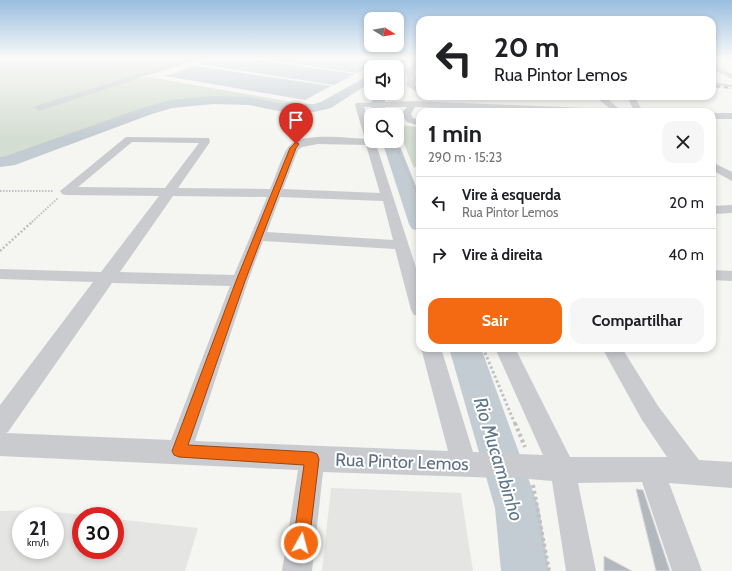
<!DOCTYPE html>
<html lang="pt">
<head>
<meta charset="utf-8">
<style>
  :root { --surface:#fff; --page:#f6f6f6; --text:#202124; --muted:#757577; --line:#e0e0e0; --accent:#f46a12 }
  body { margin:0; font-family:Cabin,sans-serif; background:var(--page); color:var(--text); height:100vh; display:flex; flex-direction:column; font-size:15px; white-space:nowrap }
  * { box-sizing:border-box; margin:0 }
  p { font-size:13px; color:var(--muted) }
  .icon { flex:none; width:22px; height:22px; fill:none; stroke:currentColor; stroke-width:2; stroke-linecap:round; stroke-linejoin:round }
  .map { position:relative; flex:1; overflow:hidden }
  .side { position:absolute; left:416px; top:108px; width:300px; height:244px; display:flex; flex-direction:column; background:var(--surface); border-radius:12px; box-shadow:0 2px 6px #0003 }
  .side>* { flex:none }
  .hud { position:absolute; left:416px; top:16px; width:300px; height:84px; border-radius:12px; box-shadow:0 2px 6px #0003; background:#fff; color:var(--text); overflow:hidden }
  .needle { width:26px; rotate:101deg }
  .controls { position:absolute; left:364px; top:12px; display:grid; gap:8px }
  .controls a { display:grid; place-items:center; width:40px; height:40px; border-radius:8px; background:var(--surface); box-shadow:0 2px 6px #0003; font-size:20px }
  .speed { position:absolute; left:12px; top:507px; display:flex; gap:8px; font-size:20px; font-weight:700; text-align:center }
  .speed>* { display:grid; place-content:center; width:52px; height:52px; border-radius:50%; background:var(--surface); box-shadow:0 2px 6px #0003; line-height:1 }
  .speed small { font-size:10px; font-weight:400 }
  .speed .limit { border:6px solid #d22; background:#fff; color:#111 }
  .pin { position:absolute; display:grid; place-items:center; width:34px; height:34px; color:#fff; margin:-41px -17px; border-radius:50% 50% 50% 0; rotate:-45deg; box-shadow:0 0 4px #0007 }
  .pin .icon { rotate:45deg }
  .me { position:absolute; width:44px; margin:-22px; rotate:7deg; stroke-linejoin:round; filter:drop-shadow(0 0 3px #0008) }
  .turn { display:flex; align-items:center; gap:14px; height:84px; padding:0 12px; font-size:18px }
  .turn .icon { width:52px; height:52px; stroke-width:2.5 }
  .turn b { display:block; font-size:28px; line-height:34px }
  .round { display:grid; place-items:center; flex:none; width:42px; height:42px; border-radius:12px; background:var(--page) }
  .summary { display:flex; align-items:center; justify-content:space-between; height:68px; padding:0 12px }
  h1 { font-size:24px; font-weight:700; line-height:30px }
  .action { display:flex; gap:8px; margin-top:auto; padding:8px 12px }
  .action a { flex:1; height:46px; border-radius:12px; background:var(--accent); color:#fff; font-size:16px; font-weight:700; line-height:46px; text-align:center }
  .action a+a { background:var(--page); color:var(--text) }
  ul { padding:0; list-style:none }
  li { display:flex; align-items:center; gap:12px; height:52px; padding:0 12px; border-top:1px solid var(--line) }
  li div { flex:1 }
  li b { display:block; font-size:15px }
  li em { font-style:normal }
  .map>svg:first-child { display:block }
  .built { fill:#e5e6e4; fill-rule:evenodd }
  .green { fill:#d4ddd1 }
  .water { fill:#c3ccd2 }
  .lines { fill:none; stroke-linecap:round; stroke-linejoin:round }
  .river { fill:#c3ccd2; fill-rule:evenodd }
  .building { fill:#b3b8bf; stroke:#d6d6d4 }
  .path-far4 { stroke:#c0c1c3; stroke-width:1.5; stroke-dasharray:1 1; stroke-linecap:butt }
  .path-far3 { stroke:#c0c1c3; stroke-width:2; stroke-dasharray:1.5 1.5; stroke-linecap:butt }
  .path-far2 { stroke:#c0c1c3; stroke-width:2.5; stroke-dasharray:2 2; stroke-linecap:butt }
  .path-far1 { stroke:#c0c1c3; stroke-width:3; stroke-dasharray:2.5 2.5; stroke-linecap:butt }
  .path { stroke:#c0c1c3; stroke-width:4; stroke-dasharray:3 3; stroke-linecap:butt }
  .minor { fill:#c9cbcf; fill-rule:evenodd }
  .rail-casing { stroke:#a6aab1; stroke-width:2 }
  .rail { stroke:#fff; stroke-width:1.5; stroke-dasharray:4; stroke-linecap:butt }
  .route { fill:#f46a12; stroke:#9f450c }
  .labels { text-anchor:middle; stroke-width:4; stroke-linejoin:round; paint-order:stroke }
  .near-street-label { font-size:18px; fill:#616f85; stroke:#fff }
  .near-water-label { font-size:19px; font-style:italic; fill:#61788a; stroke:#fff }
</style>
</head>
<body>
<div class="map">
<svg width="732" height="571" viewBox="0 0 732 571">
  <rect width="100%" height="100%" fill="#f5f5f1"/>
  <path class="built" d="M331 488 461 493 473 571H322Z
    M40 510 91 516H81V550H115V519L198 528 185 571H0V511ZM21 516H55V550H21Z"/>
  <path class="green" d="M0 59H195L131 80 149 77 309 105 298 109 278 107 249 101 213 100 171 104 147 111 43 149 9 161 0 162Z
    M397 120 399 125 420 127V163L414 168 397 127Z"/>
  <path class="water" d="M213 59H253L355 74 334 85 199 64Z
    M265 59H381L357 73Z
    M195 66 331 86 305 100 165 76Z"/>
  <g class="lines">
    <path class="river" d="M398 59H412L397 68 385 67 386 65Z
      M371 74V82L331 108 314 112 278 111 249 105 213 104 172 108 152 114 15 165 0 167V157L6 156 142 108 171 100 213 96 249 97 278 103 314 104 321 102Z
      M373 93H385V109L387 115H373L371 109Z
      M397 139 420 196V231L412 229 409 224 382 141H397Z
      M449 348H481L539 508 549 571H501L495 508Z"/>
  </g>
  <path class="building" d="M636 489 643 490 670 571H656Z
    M604 556 632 571H604Z"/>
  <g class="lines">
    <path class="path-far4" d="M396 141 399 153"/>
    <path class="path-far3" d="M399 152 420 202
      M0 191H54
      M32 222 58 198"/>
    <path class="path-far2" d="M0 251 33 221"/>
    <path class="path-far1" d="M483 348 515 424"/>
    <path class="path" d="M515 423 525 447
      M533 485 549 571"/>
    <path class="minor" d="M187 59H198L42 110 39 111 35 108 36 106Z
      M417 59H420V64L414 71 416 77 415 85 420 88V94L407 86 408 77 406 71Z
      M712 64 732 74V79L712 69Z
      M712 82 732 85V89L712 86Z
      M595 96H604L623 112H547L415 107 411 114 413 118 420 120V126L407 122 401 114 407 107H364L371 128V141H375L420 280V316L414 315 411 310 395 249 263 241 248 281 195 441 448 451 421 348H441L473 452 543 455 495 348H515L570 457H667L642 420 602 348H622L658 406 699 460 732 462V488L669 483 702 571H672L642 482 578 483 596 571H566L552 481 529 479 323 472 312 571H282L298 470 0 456V405L93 282 0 279V269L101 272 159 196 66 195 62 194 60 191 126 137 209 138 210 142 178 188 270 189C275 179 282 154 289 146 301 132 347 138 365 139L355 105 356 103 413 101 610 109ZM132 142 199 143 165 188 78 187ZM318 144 366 145 380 193 283 189 298 150 302 147ZM173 196 267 197 234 275 120 272ZM280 197 383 201 393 240 267 232ZM112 283 230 286 171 440 6 433 8 432Z
      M629 96H637V101L643 112H635L629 101Z
      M712 113H732V119H712Z
      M712 162 732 172V181L712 170Z
      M732 205V213L712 214V206Z
      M712 270 732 271V281L712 280Z"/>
    <g class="rail-casing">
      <path id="rail" d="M712 86 732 88"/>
    </g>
    <use href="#rail" class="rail"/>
  </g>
  <linearGradient id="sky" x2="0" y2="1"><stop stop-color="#99bedf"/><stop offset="0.42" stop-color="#fafaf9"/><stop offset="1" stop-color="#fafaf9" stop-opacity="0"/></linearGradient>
  <rect width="732" height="139" fill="url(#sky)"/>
  <path class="route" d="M296 142 299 144 296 148 245 281 188 445 312 452 317 454 319 459 309 543 306 548 301 551 295 548 293 543 304 465 179 457 174 455 172 451 236 281 290 148Z"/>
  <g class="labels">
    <g class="near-street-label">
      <text transform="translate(402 462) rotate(2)" y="6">Rua Pintor Lemos</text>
    </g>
    <g class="near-water-label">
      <text transform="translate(499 459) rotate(73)" y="7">Rio Mucambinho</text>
    </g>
  </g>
</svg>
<div class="controls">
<a><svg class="needle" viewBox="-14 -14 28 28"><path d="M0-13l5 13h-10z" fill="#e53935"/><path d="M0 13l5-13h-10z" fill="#757577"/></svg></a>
<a><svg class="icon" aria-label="sound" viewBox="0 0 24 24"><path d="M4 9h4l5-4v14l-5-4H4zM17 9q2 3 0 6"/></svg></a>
<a><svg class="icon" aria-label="search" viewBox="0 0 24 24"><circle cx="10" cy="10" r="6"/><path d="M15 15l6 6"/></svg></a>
</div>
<div class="speed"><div>21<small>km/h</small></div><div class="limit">30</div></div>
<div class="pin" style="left:296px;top:144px;background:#d93025"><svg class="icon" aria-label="arrive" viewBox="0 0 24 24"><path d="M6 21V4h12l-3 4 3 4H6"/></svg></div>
<svg class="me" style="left:301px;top:543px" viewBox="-20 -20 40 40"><circle r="17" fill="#f46a12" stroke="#fff" stroke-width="3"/><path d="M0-11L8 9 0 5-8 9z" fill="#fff"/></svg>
<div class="hud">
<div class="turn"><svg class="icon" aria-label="left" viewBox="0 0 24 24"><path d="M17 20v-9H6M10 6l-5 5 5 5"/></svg><div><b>20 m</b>Rua Pintor Lemos</div></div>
</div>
<section class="side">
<div class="summary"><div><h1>1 min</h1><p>290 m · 15:23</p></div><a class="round"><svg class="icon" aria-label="close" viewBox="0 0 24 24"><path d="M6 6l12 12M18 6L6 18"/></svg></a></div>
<ul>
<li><svg class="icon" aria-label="left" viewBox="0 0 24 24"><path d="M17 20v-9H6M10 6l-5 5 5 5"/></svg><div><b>Vire à esquerda</b><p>Rua Pintor Lemos</p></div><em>20 m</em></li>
<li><svg class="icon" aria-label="right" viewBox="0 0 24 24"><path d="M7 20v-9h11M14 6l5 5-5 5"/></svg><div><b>Vire à direita</b></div><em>40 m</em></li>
</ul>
<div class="action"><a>Sair</a><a>Compartilhar</a></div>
</section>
</div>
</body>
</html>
